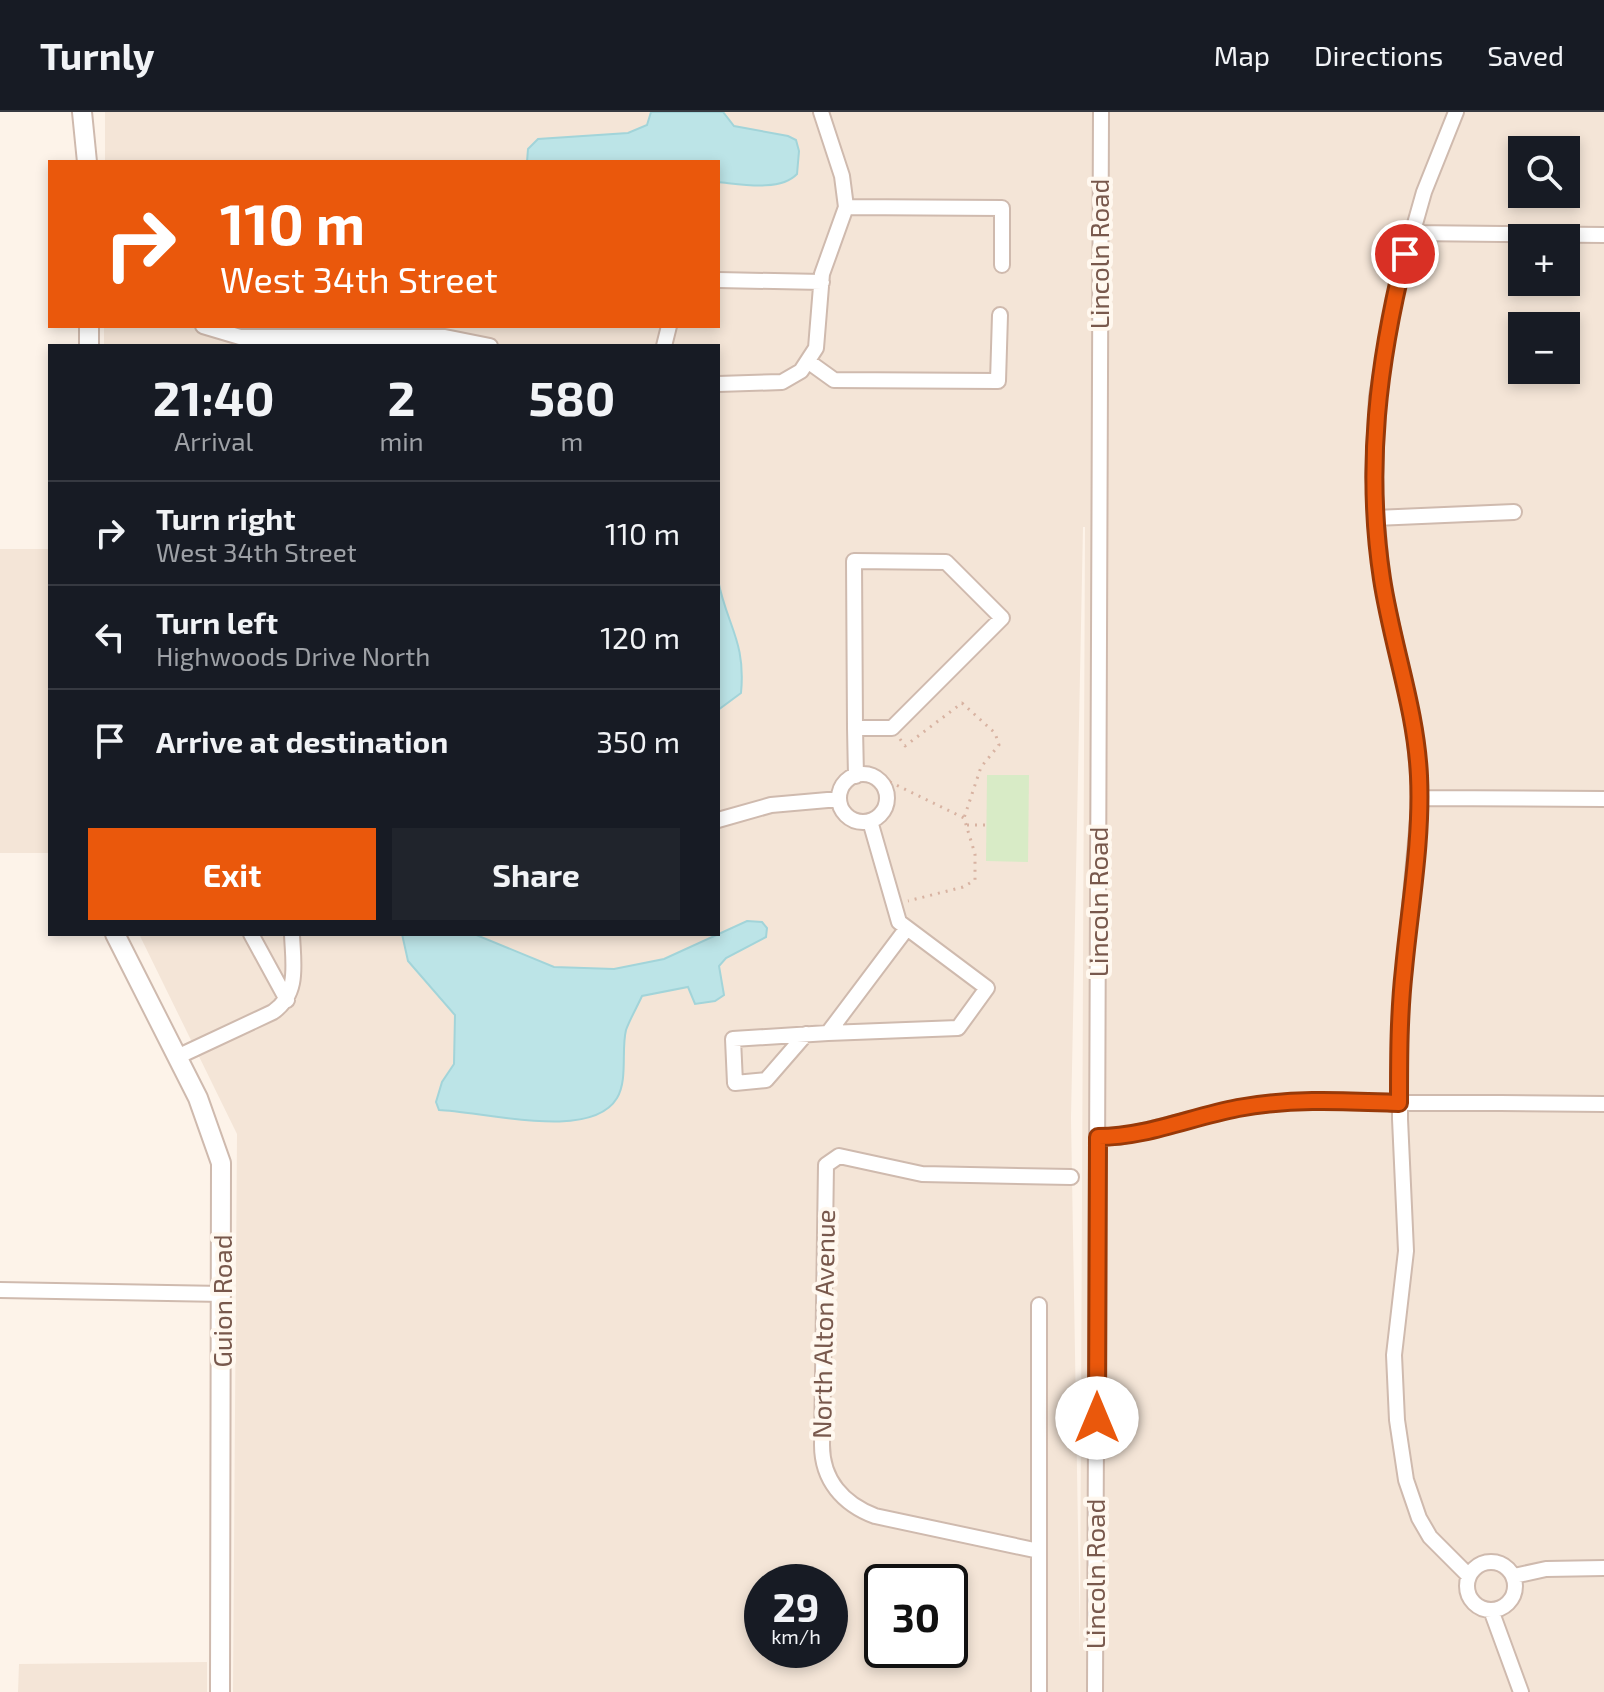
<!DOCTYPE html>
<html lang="en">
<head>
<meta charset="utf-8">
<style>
  :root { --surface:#171b24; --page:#20242c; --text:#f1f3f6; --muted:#9ea1a6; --line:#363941; --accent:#ea580c }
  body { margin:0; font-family:"Exo 2",sans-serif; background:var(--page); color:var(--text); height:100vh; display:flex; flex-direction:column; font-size:30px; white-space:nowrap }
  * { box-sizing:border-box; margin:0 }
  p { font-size:26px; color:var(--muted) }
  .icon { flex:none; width:44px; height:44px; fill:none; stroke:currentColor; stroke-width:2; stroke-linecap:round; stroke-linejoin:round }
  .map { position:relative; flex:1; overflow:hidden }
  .details { position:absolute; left:48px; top:232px; width:672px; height:592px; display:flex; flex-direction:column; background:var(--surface); border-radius:0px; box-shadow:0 4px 12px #0003 }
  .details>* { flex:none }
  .hud { position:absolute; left:48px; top:48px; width:672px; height:168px; border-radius:0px; box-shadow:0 4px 12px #0003; background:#ea580c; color:#fff; overflow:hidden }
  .controls { position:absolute; left:1508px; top:24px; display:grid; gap:16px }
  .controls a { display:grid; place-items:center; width:72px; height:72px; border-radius:0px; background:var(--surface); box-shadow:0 4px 12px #0003; font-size:40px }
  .speed { position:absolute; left:744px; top:1452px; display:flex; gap:16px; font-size:40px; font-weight:700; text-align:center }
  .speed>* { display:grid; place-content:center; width:104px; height:104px; border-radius:50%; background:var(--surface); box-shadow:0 4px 12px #0003; line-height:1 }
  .speed small { font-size:20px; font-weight:400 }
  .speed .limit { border:4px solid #111; border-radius:12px; background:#fff; color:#111 }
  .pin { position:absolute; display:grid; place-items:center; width:68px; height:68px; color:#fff; margin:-34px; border:4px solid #fff; border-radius:50%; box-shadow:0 2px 8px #0007 }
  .me { position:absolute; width:88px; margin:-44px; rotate:0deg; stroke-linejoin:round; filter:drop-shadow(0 0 6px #0008) }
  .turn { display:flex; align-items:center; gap:28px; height:168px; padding:0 40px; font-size:36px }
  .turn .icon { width:104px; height:104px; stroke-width:2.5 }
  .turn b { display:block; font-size:56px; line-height:68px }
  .eta { display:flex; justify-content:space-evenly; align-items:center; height:136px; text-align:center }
  .eta b { font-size:48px; font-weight:700; line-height:56px }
  .action { display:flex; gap:16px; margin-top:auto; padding:16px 40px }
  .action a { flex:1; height:92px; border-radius:0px; background:var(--accent); color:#fff; font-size:32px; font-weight:700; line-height:92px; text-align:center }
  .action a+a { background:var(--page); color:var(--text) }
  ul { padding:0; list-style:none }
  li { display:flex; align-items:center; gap:24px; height:104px; padding:0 40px; border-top:2px solid var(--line) }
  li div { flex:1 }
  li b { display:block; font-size:30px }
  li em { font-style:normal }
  header { display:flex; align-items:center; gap:48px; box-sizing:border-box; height:112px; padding:0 40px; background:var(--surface); border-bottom:2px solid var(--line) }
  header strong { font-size:38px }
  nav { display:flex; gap:44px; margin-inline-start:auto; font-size:28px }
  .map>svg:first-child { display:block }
  .residential { fill:#f4e5d7; fill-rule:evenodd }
  .green { fill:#d8ebc6 }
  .water { fill:#bce4e7; stroke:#a2d4d9; stroke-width:2 }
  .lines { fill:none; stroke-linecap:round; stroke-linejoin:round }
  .minor-casing { stroke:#cfbaae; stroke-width:18 }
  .tertiary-casing { stroke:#cfbaae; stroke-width:22 }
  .path { stroke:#d8b3a2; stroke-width:3; stroke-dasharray:2 6; stroke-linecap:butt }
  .minor { stroke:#fff; stroke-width:14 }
  .tertiary { stroke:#fff; stroke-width:18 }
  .route-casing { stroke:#983908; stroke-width:20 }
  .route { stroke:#ea580c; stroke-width:14 }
  .labels { text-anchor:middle; stroke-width:8; stroke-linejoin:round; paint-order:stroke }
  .street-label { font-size:26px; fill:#78584c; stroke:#fff8ef }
</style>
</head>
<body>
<header>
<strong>Turnly</strong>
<nav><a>Map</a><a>Directions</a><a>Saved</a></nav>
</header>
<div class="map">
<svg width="1604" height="1580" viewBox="0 0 1604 1580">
  <rect width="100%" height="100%" fill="#fdf3e9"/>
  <path class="residential" d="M105 0H1604V1580H233L237 1022 139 822H718V234H104V214H718V50H105ZM1522 38H1566V82H1522ZM1522 126H1566V170H1522ZM1522 214H1566V258H1522ZM1083 415H1085L1080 1535 1071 1006ZM762 1470H830V1538H762ZM882 1470H950V1538H882Z
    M0 437H50V741H0Z
    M207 1550V1580H18L19 1552Z"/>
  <path class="green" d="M987 663H1029L1028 750 986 749Z"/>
  <path class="water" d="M651 0H723L734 14 788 24 796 28 799 39 797 62C780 80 740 72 718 70V50H527L528 37 538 27 628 21 647 13Z
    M718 468C727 514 746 529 741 581L718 598Z
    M747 809 762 810 767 816 766 825 726 846 719 854 724 883 715 889 695 892 688 875 642 884C637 895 630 907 626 918 621 938 628 968 617 986 591 1030 481 999 439 998L436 990 442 970 454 952 455 903 408 849 402 822H474L554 855 614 857 664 847Z"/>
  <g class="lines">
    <g class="minor-casing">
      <path id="minor" d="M1456 0 1424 80 1396 179 1377 284 1373 361 1382 469 1414 615 1420 686 1400 904V1007L1406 1139 1394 1243 1397 1308 1406 1368 1419 1406 1430 1425 1469 1464
        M846 95 1002 96V153
        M1411 121 1604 123
        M718 168 822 170
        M203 214 240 225H445L490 234
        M664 234 669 214
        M809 250 834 268 998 269 1000 203
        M718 272 782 270 801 259 816 236 822 162 846 95 842 64 821 0
        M1375 406 1514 400
        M854 449 946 450 1002 506 892 616H855Z
        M855 616 856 664
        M839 686a24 24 0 1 1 48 0a24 24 0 1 1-48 0Z
        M1420 686 1604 687
        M718 708 771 693 839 687
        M251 822 287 888
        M828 921 958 916 987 876 899 810 870 709
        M806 922 766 968 735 971 733 927 828 921 907 816
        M177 945 273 900C300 881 293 851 292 822
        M1098 1025H1119L1236 996 1291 989 1604 992
        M0 1178 223 1182
        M1039 1193V1580
        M1039 1439 875 1404C843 1392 822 1368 822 1333L826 1053 839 1044 922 1062 1071 1065
        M1467 1474a24 24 0 1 1 48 0a24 24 0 1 1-48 0Z
        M1514 1464 1546 1457 1604 1456
        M1491 1498 1521 1580
        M1095 1580 1101 0"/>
    </g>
    <g class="tertiary-casing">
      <path id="tertiary" d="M82 0 87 50
        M89 234V214
        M115 822 198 986 221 1051 220 1580"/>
    </g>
    <path class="path" d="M900 627 905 634 962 591 995 621 999 633 981 655 964 706
      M882 672 890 670 964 706 975 742V768L963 775 908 789
      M967 713H987"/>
    <use href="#minor" class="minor"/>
    <use href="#tertiary" class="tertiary"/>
  </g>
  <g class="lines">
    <g class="route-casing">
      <path id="route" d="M1097 1306 1098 1025C1146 1025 1191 1005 1238 996 1291 986 1345 989 1399 991 1399 946 1399 902 1404 857 1410 793 1422 728 1419 664 1416 597 1392 533 1382 467 1365 356 1378 250 1405 142"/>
    </g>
    <use href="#route" class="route"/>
  </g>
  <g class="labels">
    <g class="street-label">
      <text transform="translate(1100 142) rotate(-90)" y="9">Lincoln Road</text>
      <text transform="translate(1099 790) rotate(-90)" y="9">Lincoln Road</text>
      <text transform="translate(223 1189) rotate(-90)" y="9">Guion Road</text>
      <text transform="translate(824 1212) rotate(-89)" y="9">North Alton Avenue</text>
      <text transform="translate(1096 1462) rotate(-90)" y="9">Lincoln Road</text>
    </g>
  </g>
</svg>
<div class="controls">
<a><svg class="icon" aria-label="search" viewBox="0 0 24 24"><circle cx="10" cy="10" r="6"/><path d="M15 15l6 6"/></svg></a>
<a>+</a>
<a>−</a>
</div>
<div class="speed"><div>29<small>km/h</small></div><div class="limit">30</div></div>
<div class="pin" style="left:1405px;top:142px;background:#d93025"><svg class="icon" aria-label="arrive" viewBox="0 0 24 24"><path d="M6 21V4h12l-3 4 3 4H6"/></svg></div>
<svg class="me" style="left:1097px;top:1306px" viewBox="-20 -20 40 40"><circle r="19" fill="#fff"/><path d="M0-13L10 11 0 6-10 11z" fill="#ea580c"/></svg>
<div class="hud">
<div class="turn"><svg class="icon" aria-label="right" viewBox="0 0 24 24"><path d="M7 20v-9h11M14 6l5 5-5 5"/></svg><div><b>110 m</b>West 34th Street</div></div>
</div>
<section class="details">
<div class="eta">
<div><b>21:40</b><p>Arrival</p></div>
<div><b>2</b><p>min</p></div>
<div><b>580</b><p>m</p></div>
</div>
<ul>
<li><svg class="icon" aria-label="right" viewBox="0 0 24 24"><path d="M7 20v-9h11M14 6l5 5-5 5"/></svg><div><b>Turn right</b><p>West 34th Street</p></div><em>110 m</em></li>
<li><svg class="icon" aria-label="left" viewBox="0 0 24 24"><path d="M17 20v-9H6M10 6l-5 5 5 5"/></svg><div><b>Turn left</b><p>Highwoods Drive North</p></div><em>120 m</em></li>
<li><svg class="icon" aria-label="arrive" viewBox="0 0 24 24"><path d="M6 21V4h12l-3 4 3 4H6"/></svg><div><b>Arrive at destination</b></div><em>350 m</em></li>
</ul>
<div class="action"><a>Exit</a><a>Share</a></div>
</section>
</div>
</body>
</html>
